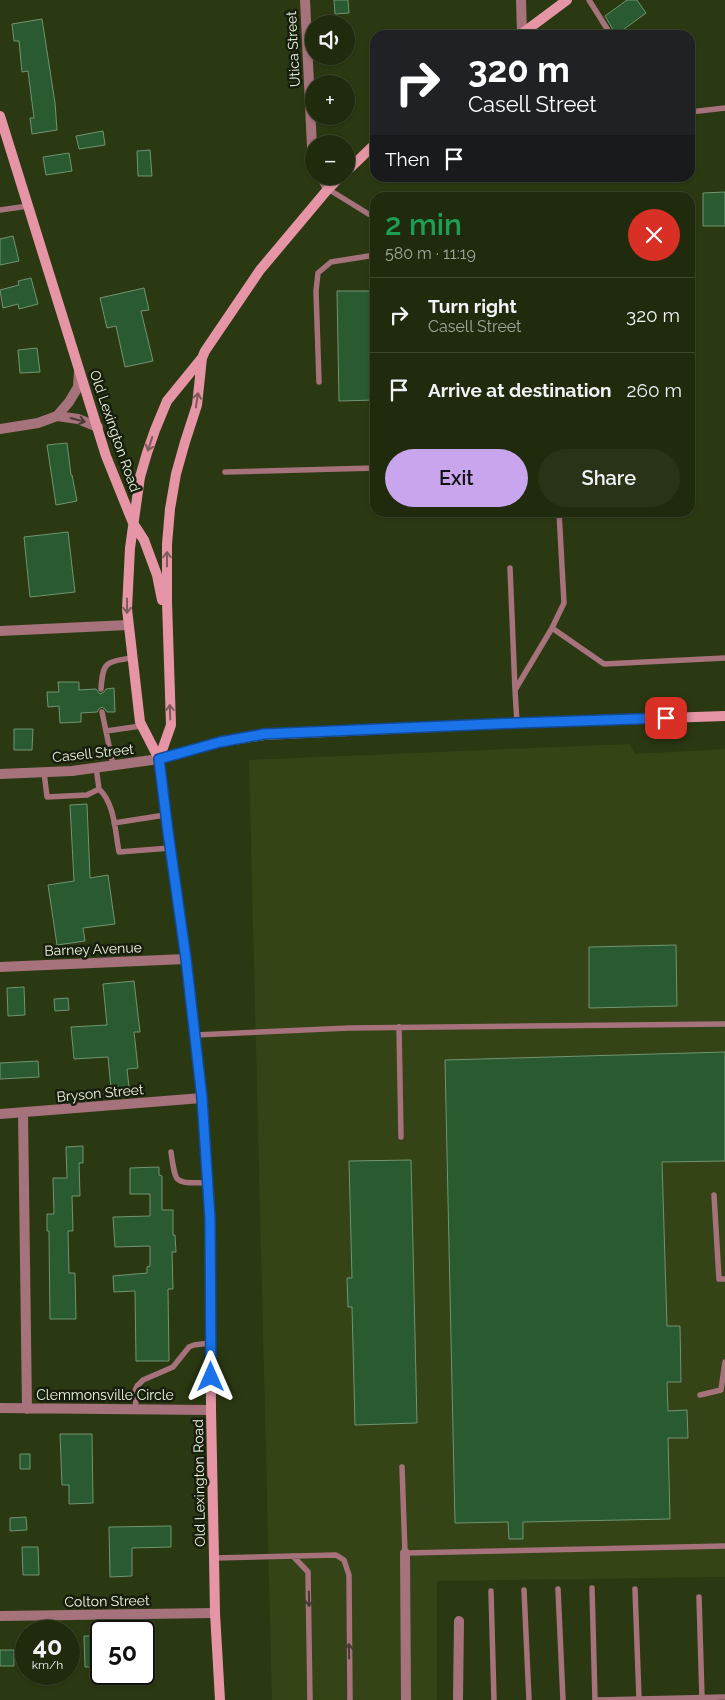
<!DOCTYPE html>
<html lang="en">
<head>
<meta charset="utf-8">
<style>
  :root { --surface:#202b0e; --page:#283317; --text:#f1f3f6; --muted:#a2a79e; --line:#3d472e; --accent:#c9a5ee }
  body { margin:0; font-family:Raleway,sans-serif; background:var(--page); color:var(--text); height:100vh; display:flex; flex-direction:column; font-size:19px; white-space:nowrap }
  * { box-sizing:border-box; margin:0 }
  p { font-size:16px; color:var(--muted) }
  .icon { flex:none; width:28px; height:28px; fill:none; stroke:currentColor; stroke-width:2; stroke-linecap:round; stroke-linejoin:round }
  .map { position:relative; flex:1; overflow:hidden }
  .side { position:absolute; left:370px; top:192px; width:325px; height:325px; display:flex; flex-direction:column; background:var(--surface); border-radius:15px; box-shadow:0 1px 4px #0004,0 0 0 1px var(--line) }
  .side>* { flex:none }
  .banner { position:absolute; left:370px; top:30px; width:325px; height:152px; border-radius:15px; box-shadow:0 1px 4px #0004,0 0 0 1px var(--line); background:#202124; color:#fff; overflow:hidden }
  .tools { position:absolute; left:305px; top:15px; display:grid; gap:10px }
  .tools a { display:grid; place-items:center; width:50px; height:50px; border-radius:50%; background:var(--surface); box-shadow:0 1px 4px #0004,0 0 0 1px var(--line); font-size:25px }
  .speed { position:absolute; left:15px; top:1620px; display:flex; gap:10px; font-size:25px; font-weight:700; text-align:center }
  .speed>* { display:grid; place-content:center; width:65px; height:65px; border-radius:50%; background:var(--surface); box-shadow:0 1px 4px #0004,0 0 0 1px var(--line); line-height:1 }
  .speed small { font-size:12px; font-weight:400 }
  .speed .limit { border:2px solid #111; border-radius:8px; background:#fff; color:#111 }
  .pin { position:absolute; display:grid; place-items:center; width:42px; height:42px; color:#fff; margin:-21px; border-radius:10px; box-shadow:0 2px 8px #0006 }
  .me { position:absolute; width:55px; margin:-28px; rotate:0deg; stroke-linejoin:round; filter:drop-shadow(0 0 4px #0008) }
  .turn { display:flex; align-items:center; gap:18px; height:105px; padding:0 15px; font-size:22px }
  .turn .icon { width:65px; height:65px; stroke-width:2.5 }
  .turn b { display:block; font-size:35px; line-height:42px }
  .then { display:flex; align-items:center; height:48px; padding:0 15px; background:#0003; gap:10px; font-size:19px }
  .round { display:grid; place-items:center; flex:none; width:52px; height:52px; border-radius:26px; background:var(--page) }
  .overview { display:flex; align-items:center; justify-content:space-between; height:85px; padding:0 15px }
  h1 { font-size:30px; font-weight:600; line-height:38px; color:#1e9e55 }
  .button { display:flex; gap:10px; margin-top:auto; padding:10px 15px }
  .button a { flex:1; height:58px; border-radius:30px; background:var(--accent); color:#111; font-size:20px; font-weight:600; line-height:58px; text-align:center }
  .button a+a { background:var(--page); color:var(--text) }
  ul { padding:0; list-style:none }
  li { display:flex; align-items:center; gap:15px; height:75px; padding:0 15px; border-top:1px solid var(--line) }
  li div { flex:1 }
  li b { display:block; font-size:19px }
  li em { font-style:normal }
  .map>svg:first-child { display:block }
  .built { fill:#344416 }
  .building { fill:#2a5a30; stroke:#709472 }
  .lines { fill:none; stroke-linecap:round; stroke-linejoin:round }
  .lane { stroke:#a6727c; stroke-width:5.5 }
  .street { stroke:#a6727c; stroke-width:10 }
  .secondary { stroke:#e695a6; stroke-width:10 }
  .oneway { stroke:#7e5a5a }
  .oneway2 { stroke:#493b34 }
  .route-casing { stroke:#114b97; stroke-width:12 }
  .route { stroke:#1a73e8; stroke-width:9 }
  .labels { text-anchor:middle; stroke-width:5; stroke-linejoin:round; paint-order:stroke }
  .street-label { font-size:14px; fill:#edf7e0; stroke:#171e0d }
</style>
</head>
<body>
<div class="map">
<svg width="725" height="1700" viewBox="0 0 725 1700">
  <rect width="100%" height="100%" fill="#2b3912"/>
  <path class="built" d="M630 744 635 754 725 749V1577L437 1581V1700H272L249 760Z"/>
  <path class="building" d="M334 0H348L349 13 335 14Z
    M627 0H637L646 13 616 35 605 16Z
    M42 19 55 103 57 130 32 134 30 118H34L28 71 22 72 19 41H14L12 24Z
    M103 131 105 145 79 149 76 136Z
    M150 150 152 176H138L137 151Z
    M69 153 72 171 46 175 43 157Z
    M725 192V226H703V193Z
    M13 236 19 261 0 265V239Z
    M31 278 38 304 19 309 18 304 3 308 0 290 19 285 18 281Z
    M144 288 149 310 141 311 153 361 125 367 116 326 107 328 100 298Z
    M337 291H375V400L339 401Z
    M37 348 40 372 20 373 18 350Z
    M67 443 71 475H72L77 501 56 505 47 445Z
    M68 532 75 592 30 597 24 537Z
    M58 682H79V690L96 689 100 694 104 692 106 689 114 688 115 712H107L105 709 102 707 99 709 97 712 81 713V722L60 723 59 706 48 707 47 692H59Z
    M14 729H33L32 750H14Z
    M87 804 90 878 108 875 115 924 83 928 85 941 57 945 48 885 74 881 70 805Z
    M676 945 677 1006 589 1008V947Z
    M134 981 140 1032H134L138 1068 127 1069 129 1087 111 1089 108 1057 74 1059 71 1027 107 1025 103 984Z
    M24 987 25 1015 8 1016 7 988Z
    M68 998 69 1010 55 1011 54 999Z
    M725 1052V1161L662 1162 667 1326H680L681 1382H667L668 1411 687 1410 688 1438H668L670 1519 523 1522V1539H509L508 1522 455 1523 445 1060Z
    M38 1061 39 1077 0 1079V1063Z
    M83 1146V1163H79L80 1196H72L73 1231H68L69 1273H75L76 1319H50L49 1231H47V1214H54L53 1178H67L66 1147Z
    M411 1160 417 1423 355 1425 352 1307H348L347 1278H352L349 1161Z
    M159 1167V1175L162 1176V1210H173V1235H175L176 1252H172L173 1289H168L169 1361H136L135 1291 114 1292 113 1276 147 1273V1267L150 1266V1246L115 1247 113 1217 150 1216V1194H130V1168Z
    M60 1434H92L93 1503 69 1504V1485H62Z
    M20 1454H30V1469H20Z
    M26 1517 27 1530 10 1531V1518Z
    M171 1526V1547L132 1548V1576L110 1577 109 1527Z
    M22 1547H38L39 1575H23Z
    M84 1636H101V1658L99 1659V1667H85Z
    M0 1650H14V1666H0Z"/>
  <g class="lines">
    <path class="lane" d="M589 0 611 35
      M690 112 725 108
      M328 189 375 218
      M0 210 28 206
      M319 382 316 291 318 273 331 262 375 255
      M225 472 375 468
      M510 568 515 690
      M552 628 604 664 725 658
      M101 689C103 662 105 662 132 658
      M102 712 113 765
      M517 723 515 690 552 628 564 603 559 512
      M106 731 141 726
      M96 767 99 789C115 804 115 831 119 852L170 848
      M44 772 47 797 87 795 99 789
      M114 823 165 815
      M399 1027 401 1137
      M195 1035 349 1028 725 1024
      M171 1152C176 1186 174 1182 207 1183
      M714 1195 719 1279H725
      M700 1395 721 1390 725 1362
      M136 1409 135 1391 137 1386 143 1380 173 1367 189 1347 194 1345 210 1343
      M402 1467 405 1553 725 1546
      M293 1556 308 1572 310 1700
      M214 1558 336 1555 344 1560 349 1575 350 1700
      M592 1588 595 1700
      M558 1589 563 1700
      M635 1589 639 1699
      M524 1590 529 1700
      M491 1591 494 1700
      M699 1597 702 1698
      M598 1700 725 1697"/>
    <path class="street" d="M305 0 312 147 314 157
      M521 0 522 33
      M321 176 328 189
      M57 416 78 419 98 427
      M0 429 38 423 57 416 69 402 78 387 79 370
      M0 631 128 625
      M0 774 72 771 159 759
      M0 967 186 959
      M23 1113 27 1409
      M0 1114 202 1098
      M0 1408 211 1410
      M405 1553 406 1700
      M0 1616 215 1613
      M458 1700 459 1621"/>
    <path class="secondary" d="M520 35 567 0
      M0 116 106 456 133 523 144 540 157 575 162 600
      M346 172 375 144
      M202 358 167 401 155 430 147 453 140 477 130 548 127 609 140 722 159 759 168 832 186 959 202 1098 210 1219 211 1410 214 1558 215 1613 220 1700
      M159 759 171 725 167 602V544L170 509 176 474 185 442 197 405 202 358 205 351 260 270 328 189 341 176
      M159 759 220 742 264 735 517 723 725 716"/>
  </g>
  <defs><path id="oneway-shaft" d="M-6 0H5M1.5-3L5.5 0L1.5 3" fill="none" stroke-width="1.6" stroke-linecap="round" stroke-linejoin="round" transform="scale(1.25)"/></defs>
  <g class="oneway">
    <use href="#oneway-shaft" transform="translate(197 400) rotate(-81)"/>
    <use href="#oneway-shaft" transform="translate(150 444) rotate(108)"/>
    <use href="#oneway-shaft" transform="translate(167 559) rotate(-90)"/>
    <use href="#oneway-shaft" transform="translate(127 606) rotate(90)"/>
    <use href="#oneway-shaft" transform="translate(170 712) rotate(-92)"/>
  </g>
  <g class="oneway2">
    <use href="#oneway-shaft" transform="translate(78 420) rotate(15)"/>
    <use href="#oneway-shaft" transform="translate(309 1599) rotate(89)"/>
    <use href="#oneway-shaft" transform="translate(349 1651) rotate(-91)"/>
  </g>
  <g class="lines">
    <g class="route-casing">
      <path id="route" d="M211 1377 210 1219 202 1098 186 959 168 832 159 759 220 742 264 734 517 723 666 718"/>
    </g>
    <use href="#route" class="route"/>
  </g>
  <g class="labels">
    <g class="street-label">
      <text transform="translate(293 49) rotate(-93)" y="5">Utica Street</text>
      <text transform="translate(115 431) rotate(71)" y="5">Old Lexington Road</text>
      <text transform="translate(93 753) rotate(-6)" y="5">Casell Street</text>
      <text transform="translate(93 949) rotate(-2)" y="5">Barney Avenue</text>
      <text transform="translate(100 1093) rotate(-5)" y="5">Bryson Street</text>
      <text x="105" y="1400">Clemmonsville Circle</text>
      <text transform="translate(199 1483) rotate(-91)" y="5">Old Lexington Road</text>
      <text transform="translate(107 1601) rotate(-1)" y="5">Colton Street</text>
    </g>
  </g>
</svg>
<div class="tools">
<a><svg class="icon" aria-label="sound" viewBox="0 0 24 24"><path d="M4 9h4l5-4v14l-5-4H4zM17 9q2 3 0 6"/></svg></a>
<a>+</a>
<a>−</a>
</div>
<div class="speed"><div>40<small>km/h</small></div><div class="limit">50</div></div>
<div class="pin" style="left:666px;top:718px;background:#d93025"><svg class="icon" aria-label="arrive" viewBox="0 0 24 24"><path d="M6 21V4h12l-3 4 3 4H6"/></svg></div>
<svg class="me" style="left:211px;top:1377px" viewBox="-20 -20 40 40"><path d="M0-17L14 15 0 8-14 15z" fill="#1a73e8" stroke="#fff" stroke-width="4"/></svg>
<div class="banner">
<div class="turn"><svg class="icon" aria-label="right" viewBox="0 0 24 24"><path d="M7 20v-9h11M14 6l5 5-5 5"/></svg><div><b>320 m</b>Casell Street</div></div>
<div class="then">Then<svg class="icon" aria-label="arrive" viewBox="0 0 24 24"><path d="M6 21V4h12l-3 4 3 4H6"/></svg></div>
</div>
<section class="side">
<div class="overview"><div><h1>2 min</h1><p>580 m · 11:19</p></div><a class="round" style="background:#d93025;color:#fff"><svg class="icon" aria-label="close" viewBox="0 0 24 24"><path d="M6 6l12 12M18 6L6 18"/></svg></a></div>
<ul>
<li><svg class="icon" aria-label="right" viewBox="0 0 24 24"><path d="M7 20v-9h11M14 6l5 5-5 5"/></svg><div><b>Turn right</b><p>Casell Street</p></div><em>320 m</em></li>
<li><svg class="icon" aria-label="arrive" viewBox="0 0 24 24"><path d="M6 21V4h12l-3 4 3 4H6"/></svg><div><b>Arrive at destination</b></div><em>260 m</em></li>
</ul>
<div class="button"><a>Exit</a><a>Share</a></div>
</section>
</div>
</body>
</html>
